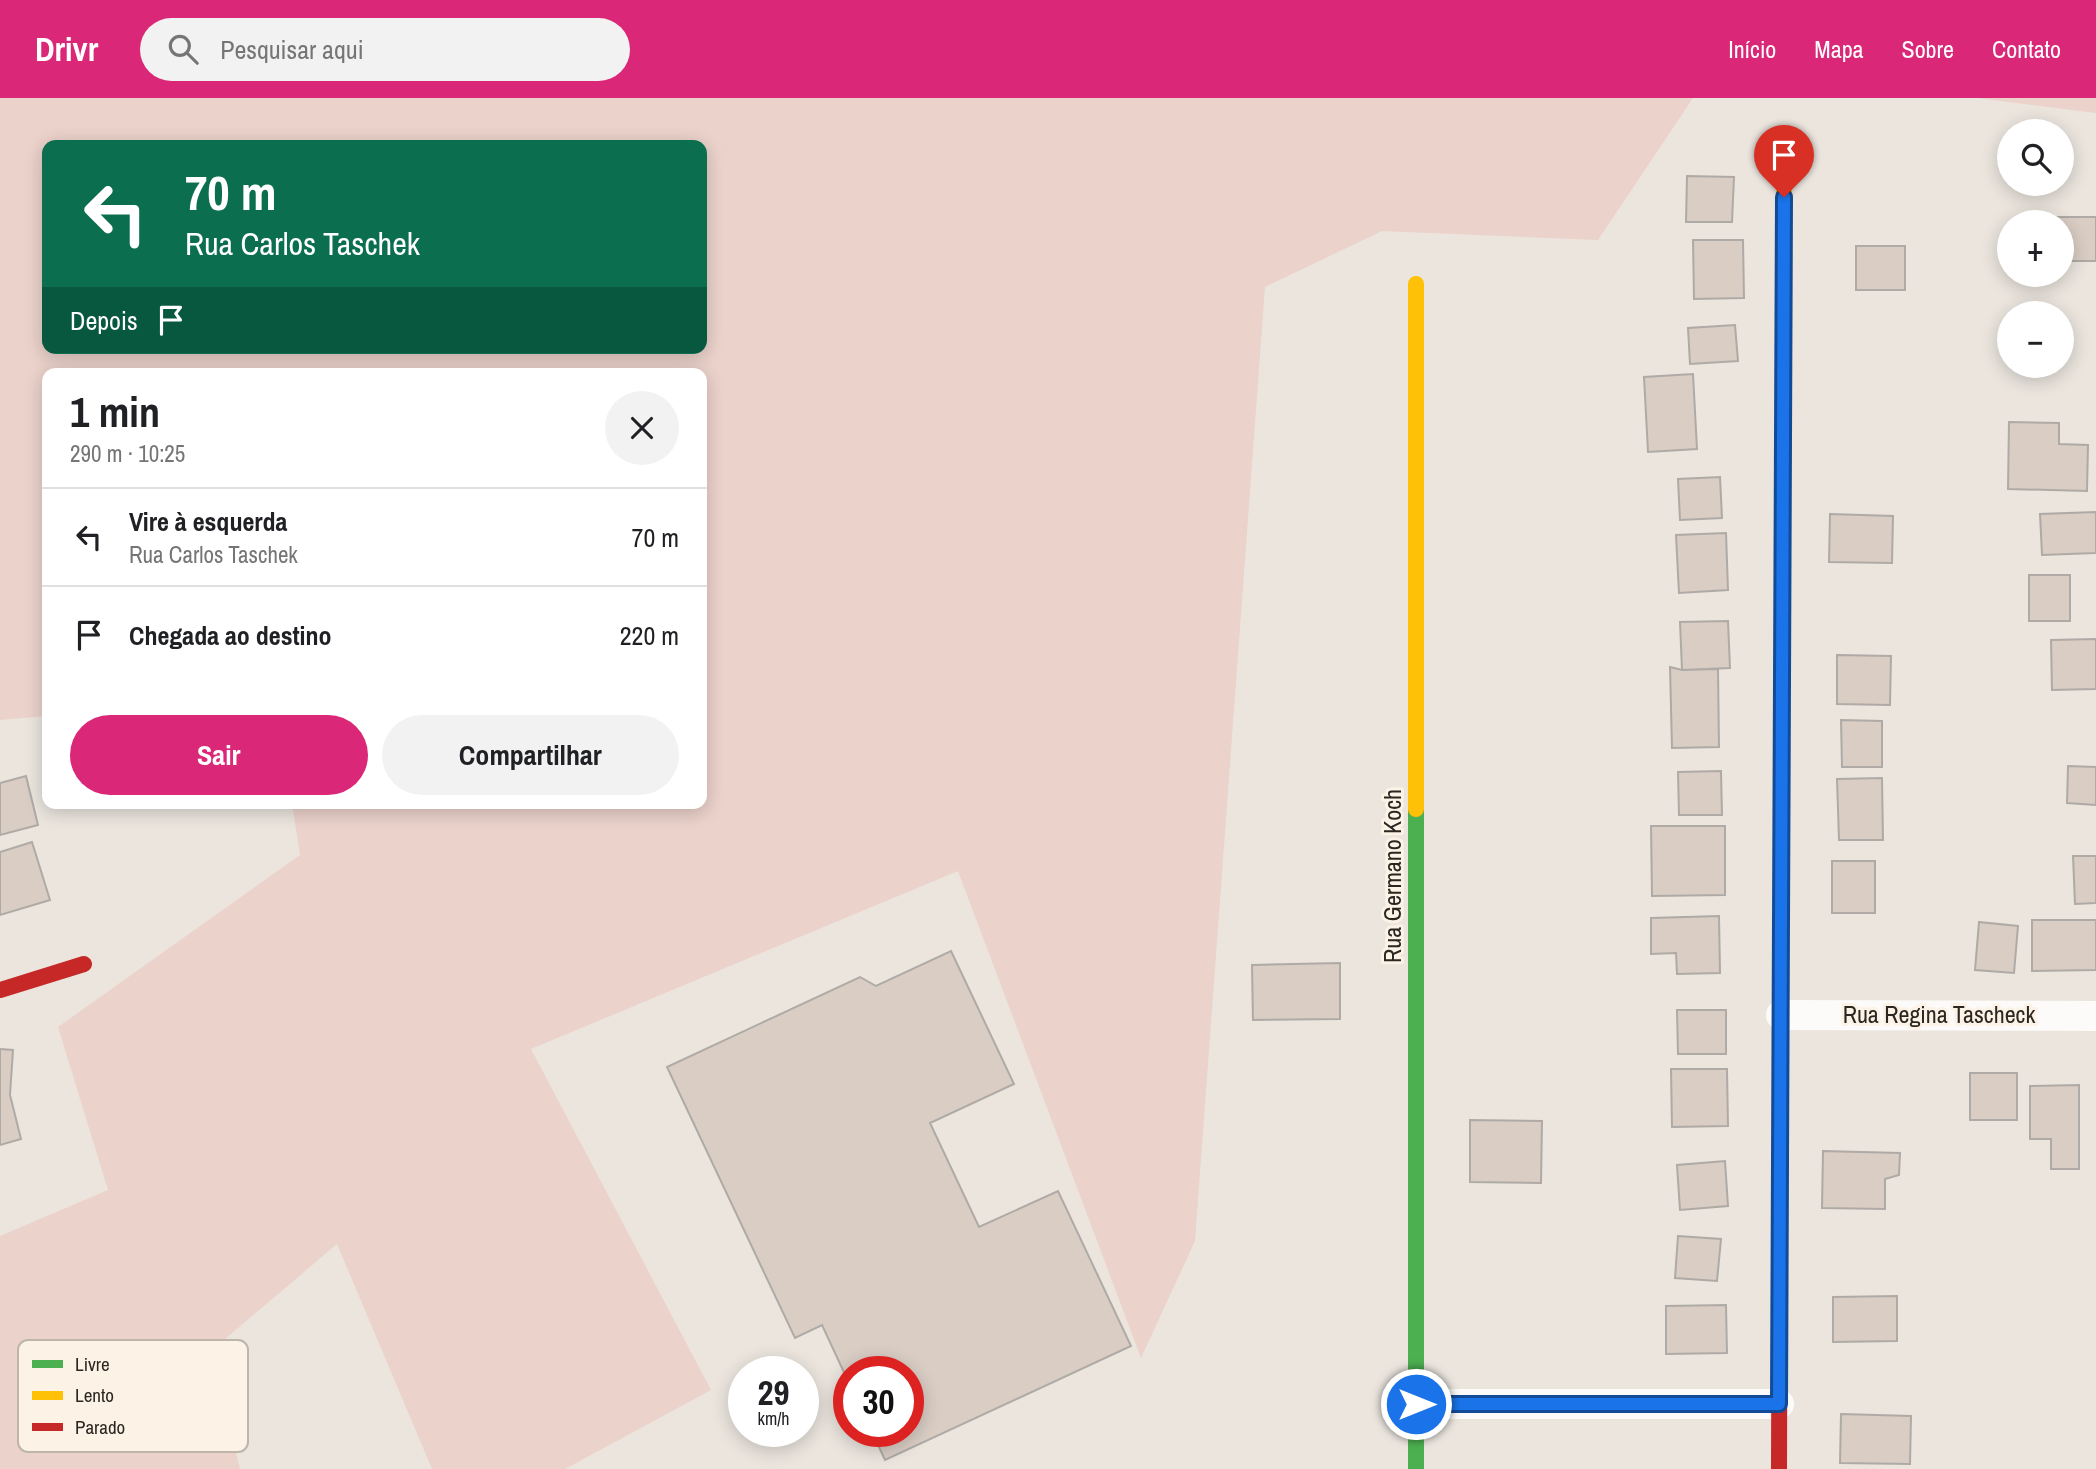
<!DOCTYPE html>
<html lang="pt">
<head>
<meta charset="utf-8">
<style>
  :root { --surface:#fff; --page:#f2f2f2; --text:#202124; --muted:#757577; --line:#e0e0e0; --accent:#db2777 }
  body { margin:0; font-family:"Archivo Narrow",sans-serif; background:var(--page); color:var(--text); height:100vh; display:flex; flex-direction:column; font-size:26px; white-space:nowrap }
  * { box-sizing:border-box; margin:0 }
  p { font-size:23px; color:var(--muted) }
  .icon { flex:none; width:38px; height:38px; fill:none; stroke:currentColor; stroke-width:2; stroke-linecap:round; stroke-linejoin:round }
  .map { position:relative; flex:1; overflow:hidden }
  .panel { position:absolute; left:42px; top:270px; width:665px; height:441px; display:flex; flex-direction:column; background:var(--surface); border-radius:14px; box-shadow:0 4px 18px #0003 }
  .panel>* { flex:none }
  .guide { position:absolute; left:42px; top:42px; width:665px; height:214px; border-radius:14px; box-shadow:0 4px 18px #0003; background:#0b6e4f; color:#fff; overflow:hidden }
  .tools { position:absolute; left:1997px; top:21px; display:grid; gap:14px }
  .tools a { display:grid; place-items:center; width:77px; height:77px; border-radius:50%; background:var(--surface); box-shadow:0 4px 18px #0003; font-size:35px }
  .speed { position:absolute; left:728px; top:1258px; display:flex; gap:14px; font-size:35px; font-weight:700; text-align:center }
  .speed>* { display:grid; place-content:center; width:91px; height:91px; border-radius:50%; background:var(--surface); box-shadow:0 4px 18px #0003; line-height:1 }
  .speed small { font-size:18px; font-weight:400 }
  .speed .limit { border:10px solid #d22; background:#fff; color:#111 }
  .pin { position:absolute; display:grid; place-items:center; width:60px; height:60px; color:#fff; margin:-72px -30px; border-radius:50% 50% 50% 0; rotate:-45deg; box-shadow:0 0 7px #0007 }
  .pin .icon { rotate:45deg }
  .me { position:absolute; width:77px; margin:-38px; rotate:90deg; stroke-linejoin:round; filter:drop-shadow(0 0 5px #0008) }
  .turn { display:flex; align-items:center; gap:24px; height:147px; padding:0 28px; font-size:32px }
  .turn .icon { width:91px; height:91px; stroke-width:2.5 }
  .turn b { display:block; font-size:49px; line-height:60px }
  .then { display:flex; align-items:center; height:66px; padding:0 28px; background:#0003; gap:14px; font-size:26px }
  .round { display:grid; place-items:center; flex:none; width:74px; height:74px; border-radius:37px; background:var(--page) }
  .summary { display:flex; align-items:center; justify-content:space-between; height:119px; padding:0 28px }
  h1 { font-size:42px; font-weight:800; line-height:52px }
  .button { display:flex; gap:14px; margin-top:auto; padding:14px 28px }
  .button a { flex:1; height:80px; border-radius:42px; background:var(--accent); color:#fff; font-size:28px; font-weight:800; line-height:80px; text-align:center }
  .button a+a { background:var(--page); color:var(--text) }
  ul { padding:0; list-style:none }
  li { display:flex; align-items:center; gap:21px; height:98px; padding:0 28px; border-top:2px solid var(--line) }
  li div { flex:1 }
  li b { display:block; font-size:26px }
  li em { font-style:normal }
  header { display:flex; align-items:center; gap:42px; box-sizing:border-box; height:98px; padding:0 35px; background:var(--accent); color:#fff }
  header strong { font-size:33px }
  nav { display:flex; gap:38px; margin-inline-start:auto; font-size:24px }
  .search { width:490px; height:63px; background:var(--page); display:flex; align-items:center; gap:18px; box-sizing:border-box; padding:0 24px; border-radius:38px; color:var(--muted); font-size:26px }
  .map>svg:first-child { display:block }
  .green { fill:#ebd2cb; fill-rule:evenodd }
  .building { fill:#d9cdc4; stroke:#afaaa5; stroke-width:2 }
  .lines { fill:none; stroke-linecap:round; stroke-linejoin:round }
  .street { stroke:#fcfbfa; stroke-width:30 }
  .fast { stroke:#4caf50; stroke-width:16 }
  .slow { stroke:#ffc107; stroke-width:16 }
  .jam { stroke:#c62828; stroke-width:16 }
  .route-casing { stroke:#114b97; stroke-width:18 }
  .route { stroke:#1a73e8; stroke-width:12 }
  .labels { text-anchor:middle; stroke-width:6; stroke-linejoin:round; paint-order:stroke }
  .street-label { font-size:24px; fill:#2a2621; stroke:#fdf2e6 }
  .key { fill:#fdf2e6; stroke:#beb5ab; stroke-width:2 }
  .key-label { font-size:19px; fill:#2a2621 }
</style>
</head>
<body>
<header>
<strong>Drivr</strong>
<div class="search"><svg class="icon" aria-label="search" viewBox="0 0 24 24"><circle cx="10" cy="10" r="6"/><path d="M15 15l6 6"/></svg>Pesquisar aqui</div>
<nav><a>Início</a><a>Mapa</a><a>Sobre</a><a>Contato</a></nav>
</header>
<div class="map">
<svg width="2096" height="1371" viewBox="0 0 2096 1371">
  <rect width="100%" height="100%" fill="#ebe5de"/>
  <path class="green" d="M0 0H1693L1598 142 1382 133 1265 189 1195 1143 1141 1260 958 773 531 951 711 1292 565 1371H432L337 1146 211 1253 240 1371H0V1138L108 1092 58 929 300 757 292 705H702V275H47V618L0 622ZM47 47H702V250H47Z
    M1977 0H2096V15Z"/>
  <path class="building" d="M1687 78 1734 79 1732 124H1686Z
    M2049 119H2096V163H2062V124H2049Z
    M1693 142H1743L1744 200 1694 201Z
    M1856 148H1905V192H1856Z
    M1735 227 1738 263 1690 266 1688 230Z
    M1693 276 1697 351 1648 354 1644 279Z
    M2009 324 2059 325V346L2088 347 2087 393 2008 391Z
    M1720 379 1722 420 1680 422 1678 381Z
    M2096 414V455L2042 457 2040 416Z
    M1830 416 1893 418 1892 465 1829 464Z
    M1726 435 1728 492 1679 495 1676 437Z
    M2029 477H2070V523H2029Z
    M1728 523 1730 570 1682 572 1680 524Z
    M2096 541V591L2052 592 2051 542Z
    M1837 557 1891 558 1890 607 1837 606Z
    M1670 569 1682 572 1718 571 1719 649 1672 650Z
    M1841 622 1882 623V669H1842Z
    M2068 668 2096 669V707L2067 705Z
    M1721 673 1722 717H1679L1678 674Z
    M26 678 38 727 0 737V685Z
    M1882 680 1883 742H1839L1837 681Z
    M1651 728H1725V797L1652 798Z
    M32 744 50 802 0 817V754Z
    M2073 758H2096V805L2075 806Z
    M1832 763H1875V815H1832Z
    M1719 818 1720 875 1677 876 1676 855 1651 856V820Z
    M2032 822H2096V872L2032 873Z
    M1979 824 2018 828 2014 875 1975 872Z
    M951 853 1014 986 930 1025 979 1129 1058 1093 1131 1248 885 1362 872 1334H908V1274H849V1285L822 1227 795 1240 667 969 860 879 876 888Z
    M1340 865V921L1253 922 1252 867Z
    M1677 912H1726V956H1678Z
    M0 951 13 952 10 997 21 1041 0 1047Z
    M1671 971H1727L1728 1028 1672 1029Z
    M1970 975H2017V1022H1970Z
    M2079 987V1071H2051V1041H2030V988Z
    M1470 1022 1542 1023 1541 1085 1470 1084Z
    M1823 1053 1900 1055 1899 1077 1885 1081V1111L1822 1110Z
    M1725 1063 1728 1108 1680 1112 1677 1067Z
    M1678 1138 1721 1141 1717 1183 1675 1180Z
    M1897 1198V1243L1833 1244V1199Z
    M1726 1207 1727 1255 1666 1256V1208Z
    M1841 1316 1911 1318 1910 1366 1840 1365Z"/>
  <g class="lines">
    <path class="street" d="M1781 917 2096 918
      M1416 1306H1779"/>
    <path class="fast" d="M1416 711V1371"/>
    <path class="slow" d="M1784 171V44
      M1416 186V711
      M1780 1019 1782 570"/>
    <path class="jam" d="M1782 570 1784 171
      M0 892 84 866
      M1779 1371 1780 1019"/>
  </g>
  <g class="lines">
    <g class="route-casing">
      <path id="route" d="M1416 1306H1779L1784 99"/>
    </g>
    <use href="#route" class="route"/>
  </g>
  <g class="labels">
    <g class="street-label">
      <text transform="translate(1393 778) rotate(-90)" y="8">Rua Germano Koch</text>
      <text x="1939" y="925">Rua Regina Tascheck</text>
    </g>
  </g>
  <rect x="18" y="1242" width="230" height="112" rx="10" class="key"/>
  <rect x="32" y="1262" width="31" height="8" fill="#4caf50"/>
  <rect x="32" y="1293" width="31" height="9" fill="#ffc107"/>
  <rect x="32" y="1325" width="31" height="8" fill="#c62828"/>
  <g class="key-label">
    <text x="75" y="1273">Livre</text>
    <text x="75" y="1304">Lento</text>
    <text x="75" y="1336">Parado</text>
  </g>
</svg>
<div class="tools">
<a><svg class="icon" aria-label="search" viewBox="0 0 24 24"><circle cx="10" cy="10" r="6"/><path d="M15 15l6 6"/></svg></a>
<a>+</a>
<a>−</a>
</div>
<div class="speed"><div>29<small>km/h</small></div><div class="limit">30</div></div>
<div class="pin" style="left:1784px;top:99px;background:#d93025"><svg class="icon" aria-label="arrive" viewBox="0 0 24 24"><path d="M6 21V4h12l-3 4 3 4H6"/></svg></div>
<svg class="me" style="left:1416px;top:1306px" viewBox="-20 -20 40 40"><circle r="17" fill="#1a73e8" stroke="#fff" stroke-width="3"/><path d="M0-11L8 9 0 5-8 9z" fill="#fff"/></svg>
<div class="guide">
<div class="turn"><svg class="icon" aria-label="left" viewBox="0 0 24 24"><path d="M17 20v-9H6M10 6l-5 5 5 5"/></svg><div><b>70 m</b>Rua Carlos Taschek</div></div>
<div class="then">Depois<svg class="icon" aria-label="arrive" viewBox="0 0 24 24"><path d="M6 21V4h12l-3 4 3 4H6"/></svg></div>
</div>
<section class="panel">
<div class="summary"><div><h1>1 min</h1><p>290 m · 10:25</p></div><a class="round"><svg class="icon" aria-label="close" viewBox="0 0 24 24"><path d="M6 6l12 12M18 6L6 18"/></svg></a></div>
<ul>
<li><svg class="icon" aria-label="left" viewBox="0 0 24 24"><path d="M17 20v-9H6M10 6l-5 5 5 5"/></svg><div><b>Vire à esquerda</b><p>Rua Carlos Taschek</p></div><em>70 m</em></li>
<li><svg class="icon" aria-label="arrive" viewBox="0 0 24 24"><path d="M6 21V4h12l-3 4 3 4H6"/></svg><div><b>Chegada ao destino</b></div><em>220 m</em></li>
</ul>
<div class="button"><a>Sair</a><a>Compartilhar</a></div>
</section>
</div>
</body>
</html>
